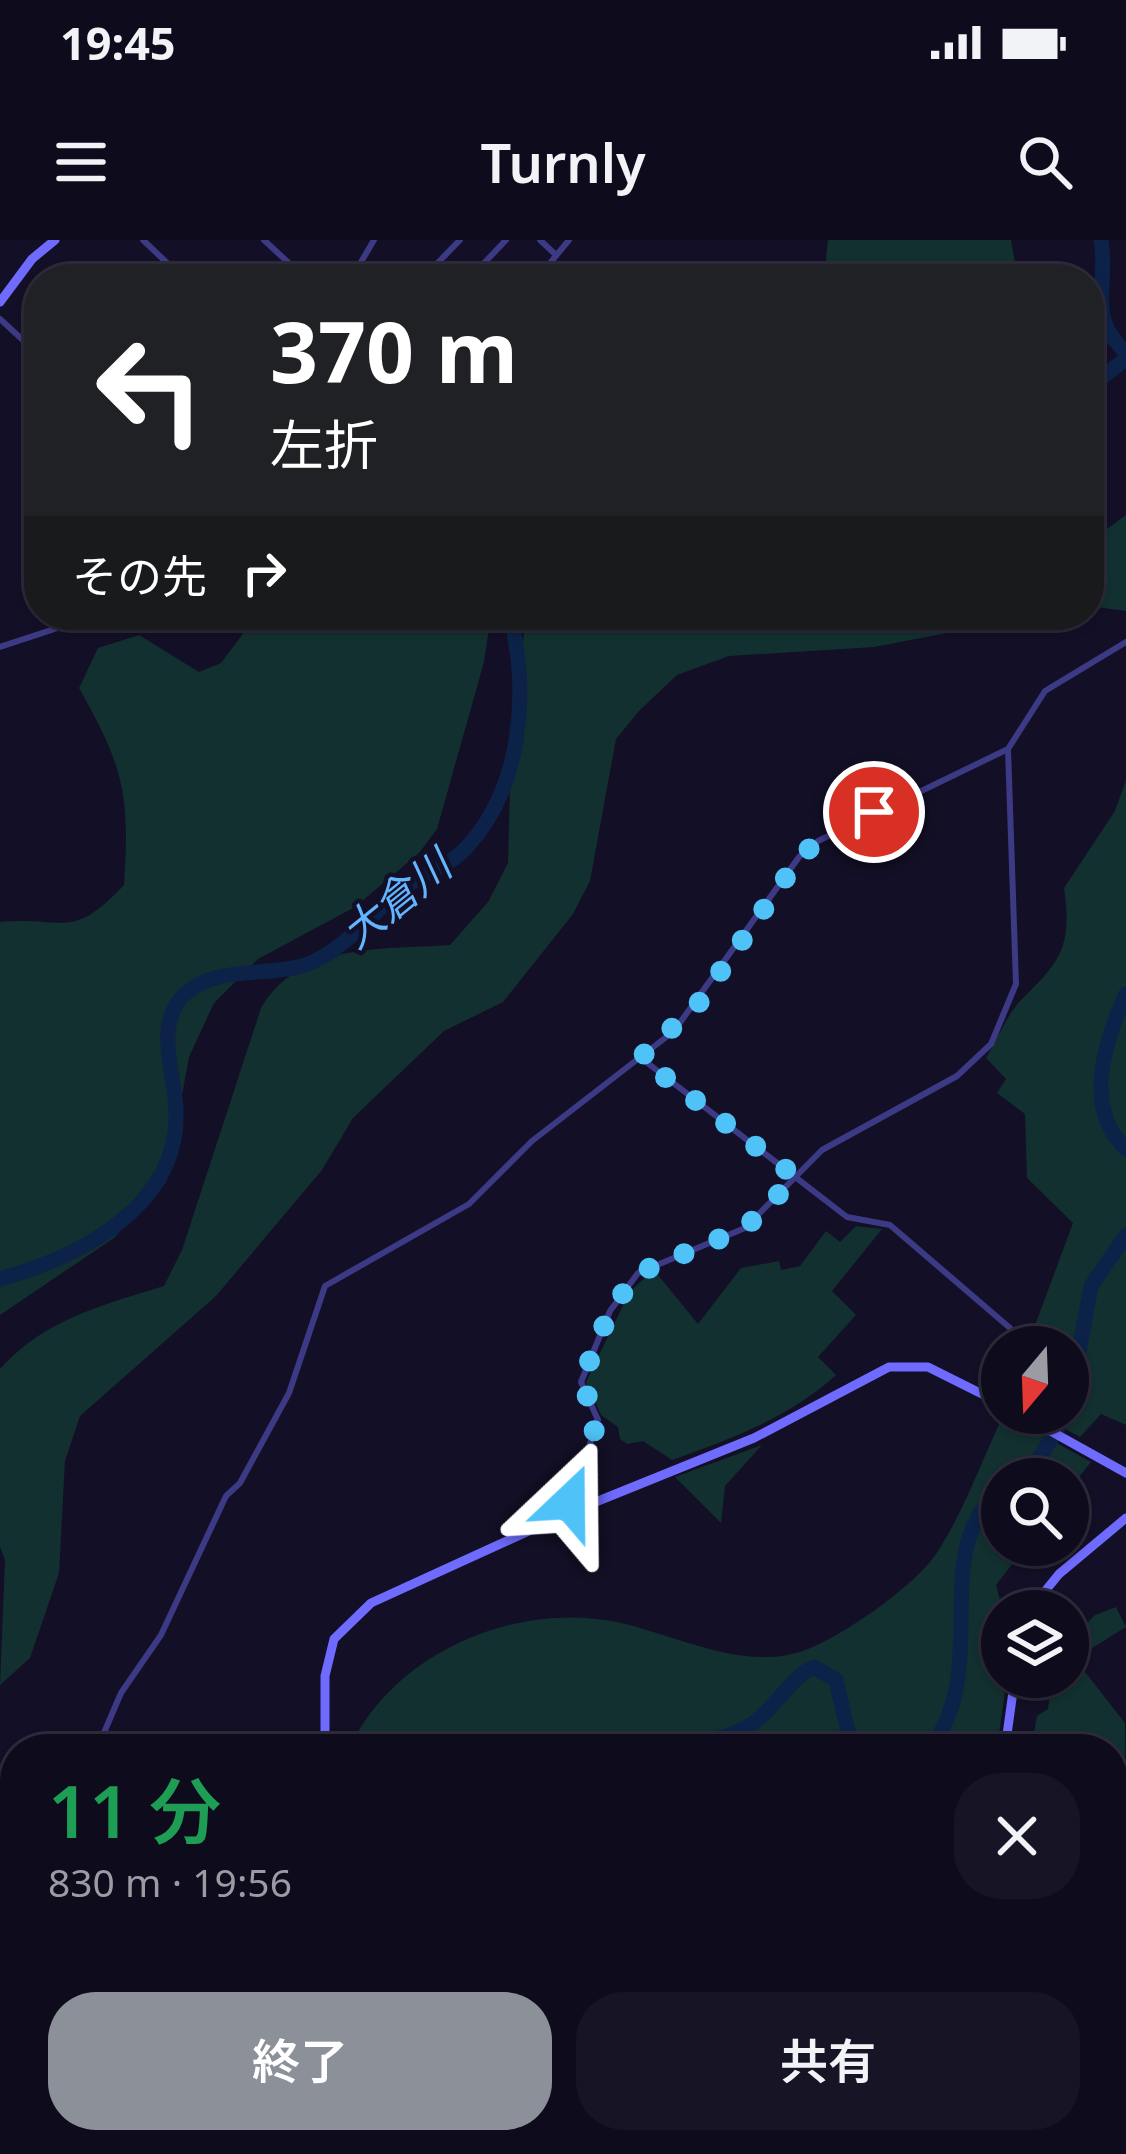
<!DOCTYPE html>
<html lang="ja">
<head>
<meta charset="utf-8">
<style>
  :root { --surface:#0e0b1c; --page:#171425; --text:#f1f3f6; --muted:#9b9ba3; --line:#2e2b3b; --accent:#8c9099 }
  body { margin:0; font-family:"Noto Sans","Noto Sans JP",sans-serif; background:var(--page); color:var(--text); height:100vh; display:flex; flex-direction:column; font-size:45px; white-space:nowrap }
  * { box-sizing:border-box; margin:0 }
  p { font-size:39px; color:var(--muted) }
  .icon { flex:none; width:66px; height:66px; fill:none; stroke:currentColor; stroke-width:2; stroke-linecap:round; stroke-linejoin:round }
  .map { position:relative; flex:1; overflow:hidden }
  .drawer { position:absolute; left:0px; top:1494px; width:1128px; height:420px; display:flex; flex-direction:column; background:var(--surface); border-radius:48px 48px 0 0; box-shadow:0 3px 9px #0004,0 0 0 3px var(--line) }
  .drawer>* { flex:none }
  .guide { position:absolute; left:24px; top:24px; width:1080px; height:366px; border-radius:48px; box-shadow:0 3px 9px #0004,0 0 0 3px var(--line); background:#202124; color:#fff; overflow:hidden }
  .needle { width:78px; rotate:199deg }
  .fabs { position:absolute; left:981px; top:1086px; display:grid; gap:24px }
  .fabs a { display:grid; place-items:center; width:108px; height:108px; border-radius:50%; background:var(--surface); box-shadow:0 3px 9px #0004,0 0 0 3px var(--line); font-size:60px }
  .pin { position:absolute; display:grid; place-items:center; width:102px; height:102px; color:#fff; margin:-51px; border:6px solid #fff; border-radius:50%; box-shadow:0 3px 12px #0007 }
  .me { position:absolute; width:132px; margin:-66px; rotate:23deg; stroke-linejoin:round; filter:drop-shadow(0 0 9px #0008) }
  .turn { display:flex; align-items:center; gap:42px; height:252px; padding:0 48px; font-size:54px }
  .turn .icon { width:156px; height:156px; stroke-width:2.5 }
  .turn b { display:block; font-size:84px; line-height:102px }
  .then { display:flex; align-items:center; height:114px; padding:0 48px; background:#0003; gap:24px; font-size:45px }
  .round { display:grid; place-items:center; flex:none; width:126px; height:126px; border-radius:48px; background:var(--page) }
  .summary { display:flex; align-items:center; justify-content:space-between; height:204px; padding:0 48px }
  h1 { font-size:72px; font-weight:600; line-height:90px; color:#1e9e55 }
  .button { display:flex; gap:24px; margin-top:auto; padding:24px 48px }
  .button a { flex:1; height:138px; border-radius:48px; background:var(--accent); color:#fff; font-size:48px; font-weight:600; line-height:138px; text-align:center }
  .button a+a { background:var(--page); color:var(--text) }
  .status { display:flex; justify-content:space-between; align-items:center; height:84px; padding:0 60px; background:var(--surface); direction:ltr }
  .status svg { height:33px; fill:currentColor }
  header { display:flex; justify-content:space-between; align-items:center; height:156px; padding:0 48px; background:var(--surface); font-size:54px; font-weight:600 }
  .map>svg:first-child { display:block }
  .green { fill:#12302f }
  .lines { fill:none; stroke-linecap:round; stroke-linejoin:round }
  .river { stroke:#0c2248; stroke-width:15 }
  .street { stroke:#3d3a85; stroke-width:6 }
  .secondary { stroke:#6f6bff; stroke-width:9 }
  .route { stroke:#4fc3f7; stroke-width:21; stroke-dasharray:0 37.8 }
  .labels { text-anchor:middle; stroke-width:9; stroke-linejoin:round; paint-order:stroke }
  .water-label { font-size:42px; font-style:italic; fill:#62b6ff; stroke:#130f26 }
</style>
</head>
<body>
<div class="status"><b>19:45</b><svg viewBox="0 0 49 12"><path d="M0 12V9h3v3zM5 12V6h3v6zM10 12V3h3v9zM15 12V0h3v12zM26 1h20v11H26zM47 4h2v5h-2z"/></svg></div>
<header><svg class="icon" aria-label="menu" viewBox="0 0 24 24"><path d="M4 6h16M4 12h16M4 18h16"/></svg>Turnly<svg class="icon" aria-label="search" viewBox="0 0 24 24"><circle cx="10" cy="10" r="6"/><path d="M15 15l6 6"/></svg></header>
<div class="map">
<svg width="1126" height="1914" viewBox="0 0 1126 1914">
  <rect width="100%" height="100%" fill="#130f26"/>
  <path class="green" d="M828 0H1011L1018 39H824Z
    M1126 275V371L1089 366V302Z
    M257 375H491L484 422 437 589 419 613 355 667 258 719 214 763 189 817 166 943 114 998 0 1075V682C66 676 70 702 124 645 130 554 124 528 79 448L98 408 139 395 199 432 221 423Z
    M526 375H1041L874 407 729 416 677 435 639 471 616 499 590 641 573 674 503 762 444 791 353 878 322 930 216 1056 80 1176 65 1221 59 1333 30 1418 0 1445 5 1320 0 1307V1129C43 1080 103 1065 164 1046L182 1010 261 768C300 702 381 710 450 705L488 662 508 623 511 506Z
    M1126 540V1185L1101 1174 1080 1197 1036 1173H1068V1107H1027L1073 983 1027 938 1025 874 997 853 1006 839 986 818C997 800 1007 774 1022 759 1062 720 1072 705 1064 648L1115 571Z
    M856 986 882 989 832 1051 856 1075 818 1117 836 1135C789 1178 730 1199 672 1220L643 1201 627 1204 620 1199 618 1187 601 1175 586 1142 630 1051 654 1030 698 1084 741 1028 779 1021 781 1030 800 1026 826 991 840 1002Z
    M1004 1174 1091 1222 1068 1251V1239H1002V1305H1027L996 1345 1003 1371 1002 1437H1007L997 1509H801L792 1500 783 1509H349C393 1413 515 1361 617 1382 673 1394 738 1429 796 1413 833 1404 915 1346 936 1314 964 1272 982 1219 1004 1174Z
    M762 1205 725 1246 721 1283 675 1237Z
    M1116 1367 1126 1387 1084 1413 1082 1428 1125 1483 1126 1573 1113 1577V1509H1047L1033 1499 1037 1476 1048 1469 1052 1437H1068V1403L1095 1375Z
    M1126 1700V1914H854L856 1899H1113V1705Z
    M129 1899H639L633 1914H116Z"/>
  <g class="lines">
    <path class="river" d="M1101 0C1109 43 1086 78 1126 112
      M1089 147 1126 119
      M1126 754C1104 803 1083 868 1126 909
      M0 1039C79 1017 180 967 176 870 175 833 154 787 183 756 213 725 267 737 305 725 342 712 369 677 398 652 418 635 448 628 466 608 523 547 529 451 510 375
      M1068 1171 1091 1046 1126 995
      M1015 1239 1038 1220 1067 1173
      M607 1509C653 1498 702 1511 745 1488 773 1474 791 1435 814 1427L836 1440 852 1509
      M930 1509C994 1423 925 1313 1002 1248
      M504 1899 508 1914"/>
    <path class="street" d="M143 0 184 39
      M264 0 306 39
      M540 0 556 15
      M351 39 374 0
      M422 39 460 0
      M469 39 506 0
      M537 39 569 0
      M0 79 39 115
      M0 407 97 375
      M641 818 847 977 890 985 1017 1094 1012 1107
      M985 1154 1002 1125
      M566 1274 598 1180 581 1142 610 1071 638 1033 745 988 822 910 957 836 991 804 1016 744 1008 509 1045 451 1126 402
      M97 1509 121 1453 161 1395 226 1256 240 1243 289 1153 325 1046 469 964 532 901 674 791 799 617 818 601 1008 509
      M0 1727 15 1692
      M0 1812 15 1830
      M55 1899 56 1914"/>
    <path class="secondary" d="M0 62 32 19 55 0
      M1018 1173 1126 1233
      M1029 1371 1059 1334 1126 1278
      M325 1509V1436L334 1399 371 1363 566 1274 754 1198 889 1127H928L1002 1164
      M1005 1509 1015 1437
      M0 1764 15 1756
      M642 1914 648 1899"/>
  </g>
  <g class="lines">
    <path class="route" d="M569 1262 598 1180 581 1142 610 1071 638 1033 745 988 796 937 640 818 698 764 800 617 818 601 874 572"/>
  </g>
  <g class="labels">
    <g class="water-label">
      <text transform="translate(396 659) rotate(-39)" y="15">大倉川</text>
    </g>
  </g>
</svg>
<div class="fabs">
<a><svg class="needle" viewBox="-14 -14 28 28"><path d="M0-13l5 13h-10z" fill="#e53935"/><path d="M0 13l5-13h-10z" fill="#9b9ba3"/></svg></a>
<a><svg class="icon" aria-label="search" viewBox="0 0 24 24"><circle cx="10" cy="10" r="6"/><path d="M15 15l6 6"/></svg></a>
<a><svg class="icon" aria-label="layers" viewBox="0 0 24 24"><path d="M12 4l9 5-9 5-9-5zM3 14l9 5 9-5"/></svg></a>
</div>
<div class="pin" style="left:874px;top:572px;background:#d93025"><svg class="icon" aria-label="arrive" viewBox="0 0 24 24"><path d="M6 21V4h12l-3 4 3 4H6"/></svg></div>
<svg class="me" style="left:569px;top:1262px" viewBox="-20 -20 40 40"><path d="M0-17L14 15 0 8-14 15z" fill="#4fc3f7" stroke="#fff" stroke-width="4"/></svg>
<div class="guide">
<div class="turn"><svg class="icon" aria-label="left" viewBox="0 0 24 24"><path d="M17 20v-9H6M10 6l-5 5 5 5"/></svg><div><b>370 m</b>左折</div></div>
<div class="then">その先<svg class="icon" aria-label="right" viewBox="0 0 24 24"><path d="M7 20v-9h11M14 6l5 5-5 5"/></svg></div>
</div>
<section class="drawer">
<div class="summary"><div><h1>11 分</h1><p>830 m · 19:56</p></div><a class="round"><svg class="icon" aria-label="close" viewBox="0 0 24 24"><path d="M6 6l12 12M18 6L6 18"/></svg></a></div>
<div class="button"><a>終了</a><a>共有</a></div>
</section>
</div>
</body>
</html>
